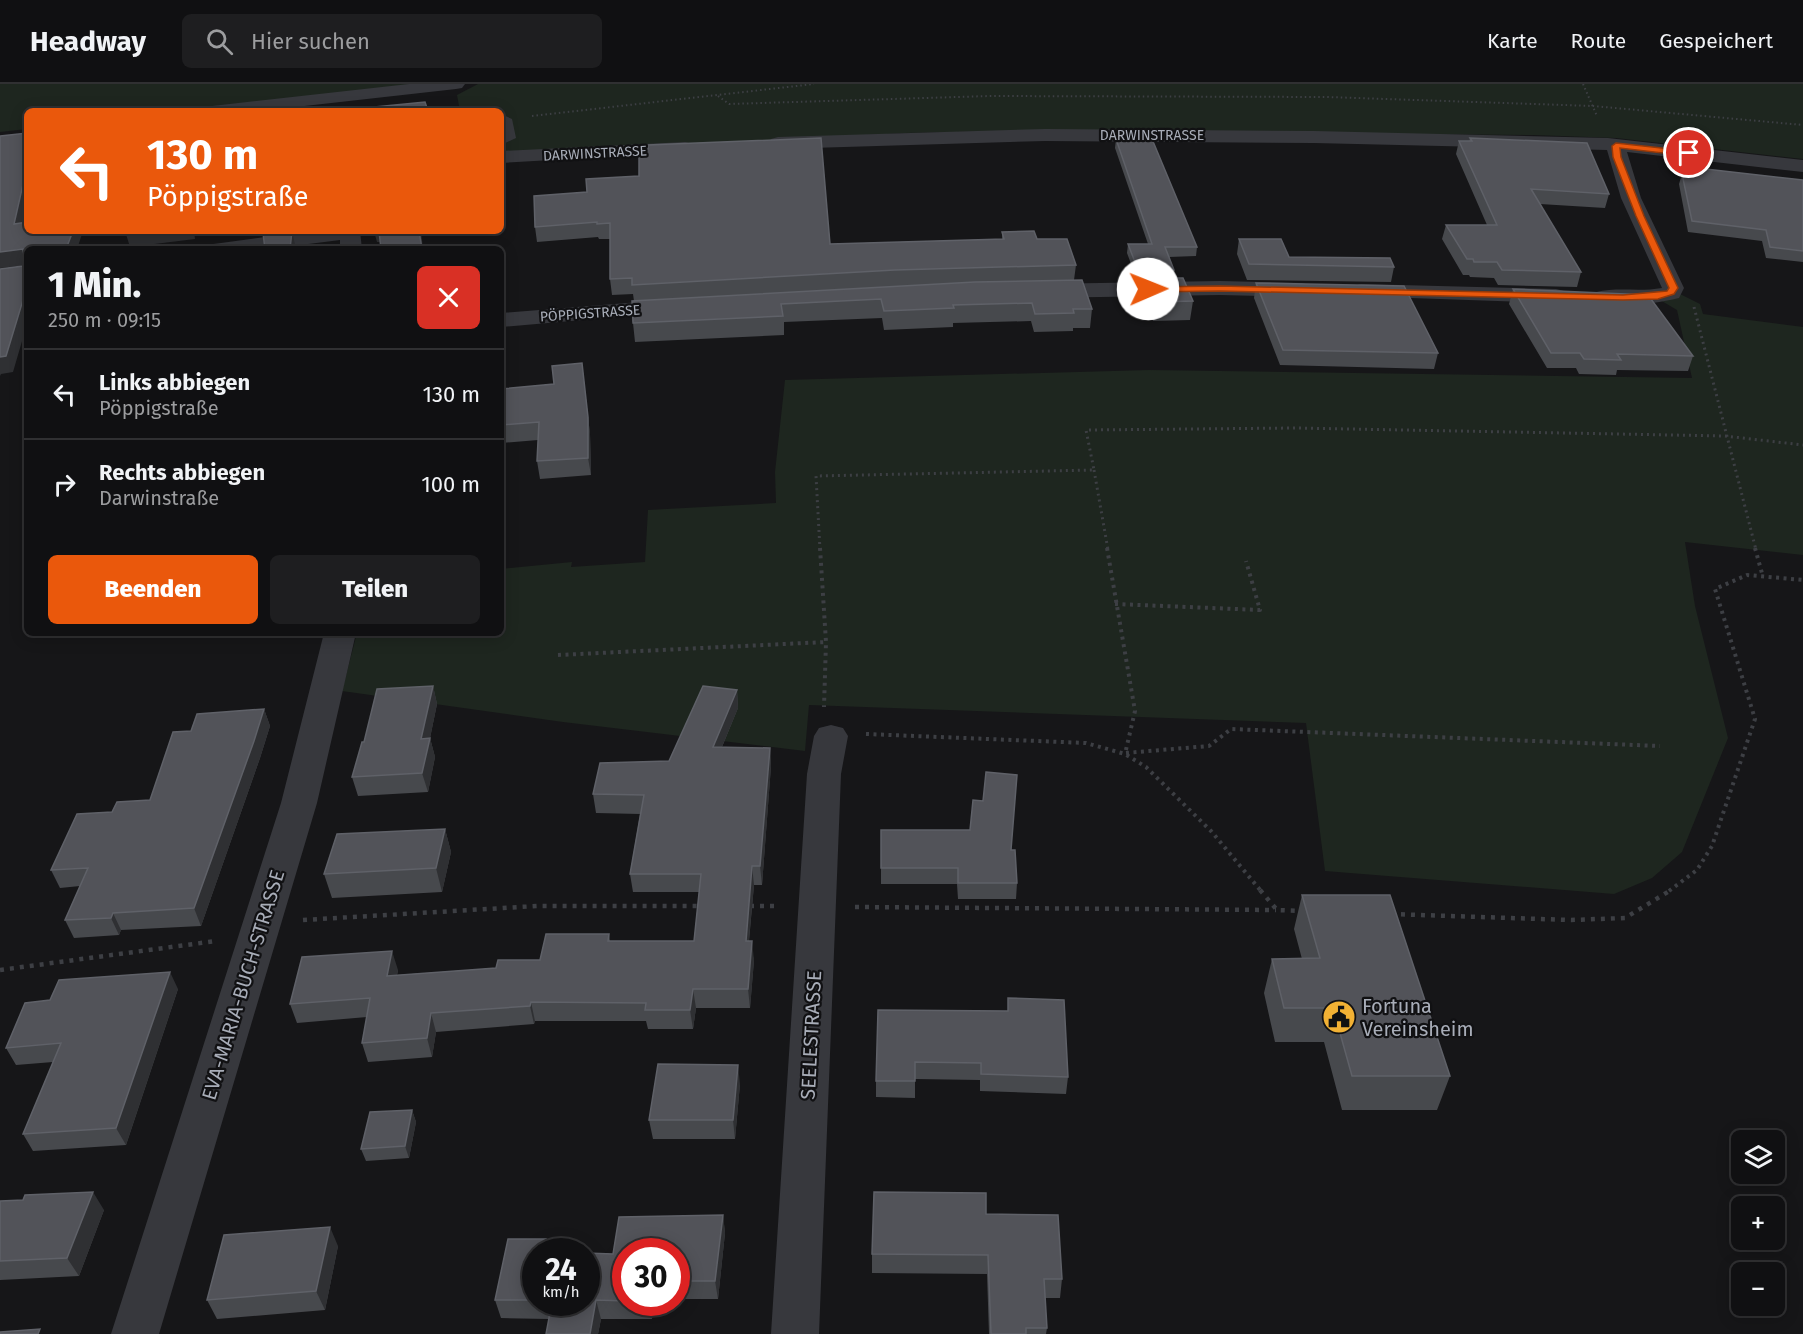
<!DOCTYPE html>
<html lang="de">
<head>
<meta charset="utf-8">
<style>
  :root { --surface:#101012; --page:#1e1e20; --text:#f1f3f6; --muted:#9c9d9f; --line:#303032; --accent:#ea580c }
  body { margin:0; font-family:"Fira Sans",sans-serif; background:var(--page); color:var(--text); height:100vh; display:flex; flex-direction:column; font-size:22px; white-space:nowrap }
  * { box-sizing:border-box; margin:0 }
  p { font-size:20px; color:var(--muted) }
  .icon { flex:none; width:33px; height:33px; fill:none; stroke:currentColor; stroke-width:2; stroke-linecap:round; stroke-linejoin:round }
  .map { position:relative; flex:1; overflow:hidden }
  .details { position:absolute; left:24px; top:162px; width:480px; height:390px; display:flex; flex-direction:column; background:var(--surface); border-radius:9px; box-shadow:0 3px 15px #0003,0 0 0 2px var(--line) }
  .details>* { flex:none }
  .banner { position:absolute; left:24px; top:24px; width:480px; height:126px; border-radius:9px; box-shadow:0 3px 15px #0003,0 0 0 2px var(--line); background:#ea580c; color:#fff; overflow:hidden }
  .fabs { position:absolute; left:1731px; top:1046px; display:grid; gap:12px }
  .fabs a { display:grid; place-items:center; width:54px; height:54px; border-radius:9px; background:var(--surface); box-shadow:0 3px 15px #0003,0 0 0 2px var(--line); font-size:30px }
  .speed { position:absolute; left:522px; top:1154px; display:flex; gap:12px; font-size:30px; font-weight:700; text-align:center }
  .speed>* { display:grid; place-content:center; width:78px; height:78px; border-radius:50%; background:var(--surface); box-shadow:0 3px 15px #0003,0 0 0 2px var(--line); line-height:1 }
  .speed small { font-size:15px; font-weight:400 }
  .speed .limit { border:9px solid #d22; background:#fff; color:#111 }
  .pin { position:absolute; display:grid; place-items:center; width:51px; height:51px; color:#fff; margin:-26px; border:3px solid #fff; border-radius:50%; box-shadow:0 2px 6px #0007 }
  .me { position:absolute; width:66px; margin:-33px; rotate:89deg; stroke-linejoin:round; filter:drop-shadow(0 0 4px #0008) }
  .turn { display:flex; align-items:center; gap:21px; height:126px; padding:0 24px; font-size:27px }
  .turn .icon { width:78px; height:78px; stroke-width:2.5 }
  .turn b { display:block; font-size:42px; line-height:51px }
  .round { display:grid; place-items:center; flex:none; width:63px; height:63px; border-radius:9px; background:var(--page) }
  .overview { display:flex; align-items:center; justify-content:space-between; height:102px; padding:0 24px }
  h1 { font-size:36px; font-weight:800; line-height:45px }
  .action { display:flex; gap:12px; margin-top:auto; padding:12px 24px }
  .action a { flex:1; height:69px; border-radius:9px; background:var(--accent); color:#fff; font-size:24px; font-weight:800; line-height:69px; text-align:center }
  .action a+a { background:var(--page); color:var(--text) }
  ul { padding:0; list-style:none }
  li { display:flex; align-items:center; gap:18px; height:90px; padding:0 24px; border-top:2px solid var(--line) }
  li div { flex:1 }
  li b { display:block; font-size:22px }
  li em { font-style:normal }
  header { display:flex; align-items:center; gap:36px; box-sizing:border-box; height:84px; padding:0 30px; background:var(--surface); border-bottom:2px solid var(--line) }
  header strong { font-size:28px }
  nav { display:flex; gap:33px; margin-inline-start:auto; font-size:21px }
  .search { width:420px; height:54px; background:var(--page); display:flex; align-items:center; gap:15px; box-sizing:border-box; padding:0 21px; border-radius:9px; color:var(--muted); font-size:22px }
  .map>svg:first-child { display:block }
  .green { fill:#1e261f }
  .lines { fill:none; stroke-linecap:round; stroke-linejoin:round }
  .path-far3 { stroke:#3d3f44; stroke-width:2; stroke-dasharray:1.5 3; stroke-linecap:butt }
  .path-far2 { stroke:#3d3f44; stroke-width:3; stroke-dasharray:2 4; stroke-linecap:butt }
  .path-far1 { stroke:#3d3f44; stroke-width:4; stroke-dasharray:3 4.5; stroke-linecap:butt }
  .path { stroke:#3d3f44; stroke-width:4.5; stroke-dasharray:4 6; stroke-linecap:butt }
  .service { fill:#37383d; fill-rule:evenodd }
  .minor { fill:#37383d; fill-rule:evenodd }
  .wall { fill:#47494d }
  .shaded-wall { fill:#2f3033 }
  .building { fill:#525359; stroke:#5f6168; stroke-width:1.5 }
  .route { fill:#ea580c; stroke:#983908; stroke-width:1.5 }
  .labels { text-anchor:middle; stroke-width:4.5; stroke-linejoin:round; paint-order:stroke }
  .far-street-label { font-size:14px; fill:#a8adb8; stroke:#111113 }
  .near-street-label { font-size:20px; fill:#a8adb8; stroke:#111113 }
  .near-poi-label { font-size:20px; fill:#a8adb8; stroke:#111113; text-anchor:start }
</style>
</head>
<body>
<header>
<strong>Headway</strong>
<div class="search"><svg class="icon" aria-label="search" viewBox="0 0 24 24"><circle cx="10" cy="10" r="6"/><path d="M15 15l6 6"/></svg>Hier suchen</div>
<nav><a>Karte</a><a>Route</a><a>Gespeichert</a></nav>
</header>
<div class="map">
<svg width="1803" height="1250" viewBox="0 0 1803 1250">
  <rect width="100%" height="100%" fill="#161618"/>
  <path class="green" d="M0 0H424L177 27H27V45L0 48Z
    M478 0H1803V75L1616 54 1533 51 1008 47 906 49 501 70V27H460L457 11Z
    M1678 209 1700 220 1703 230 1803 243V471L1685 458 1695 522 1728 654 1682 768 1652 794 1614 810 1325 787 1306 639 809 621 805 667 563 638 342 607 357 549H501V485L572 478 571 483 645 478 648 426 776 419 775 388 785 296 1149 286 1692 294 1677 226 1660 216Z"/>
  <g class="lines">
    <path class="path-far3" d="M1583 0 1597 32
      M718 12 729 20 990 12 1327 13 1593 22 1803 41
      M532 32 814 0"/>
    <path class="path-far2" d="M1694 223 1756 466
      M1094 386 1108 466
      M820 466 816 392 1094 386 1086 346 1296 344 1725 352 1803 361"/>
    <path class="path-far1" d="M820 464 826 558 824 623
      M1107 464 1135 627 1125 670
      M1755 464 1763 493
      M1115 520 1260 526 1246 477
      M558 571 826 558
      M866 650 1086 659 1125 670 1146 683 1211 747 1261 807
      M1126 669 1209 662 1231 645 1660 662
      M1669 807 1697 786 1712 762 1755 635 1715 505 1747 491 1803 496"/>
    <path class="path" d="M1260 806 1277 826 1303 827
      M750 822H778
      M855 823 1276 826
      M1391 830 1571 836 1625 834 1671 806
      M303 836 537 822H700
      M0 886 216 857"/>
    <path class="service" d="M452 23 470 24 476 27H447L448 24Z
      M501 30 512 35 516 54 501 61V53L504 52Z"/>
    <path class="minor" d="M409 0H465L462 4 456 5 260 27H203L206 23 212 22Z
      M1045 45 1314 47 1608 54 1803 76V88L1627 68 1641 114 1684 204 1679 214C1653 220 1623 224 1596 218L1593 213 1596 208C1617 203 1640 208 1662 204L1621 114 1607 66 1314 59 1045 57 778 65 771 63 769 59 771 55 778 53Z
      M685 58 692 60 694 64 692 68 501 79V67Z
      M310 147H360L362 165H340V156L269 165H210L213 160 221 159Z
      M1220 197 1301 199 1309 201 1312 206 1309 211 1301 213 1220 211 1040 214 1032 212 1029 207 1032 202 1040 200Z
      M1361 200 1556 205 1564 207 1567 212 1564 217 1556 219 1353 212 1350 207 1353 202Z
      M677 215 685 217 688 222 685 227 501 243V229Z
      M324 549H356L317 719 159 1250H111L281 719Z
      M831 641 843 644 848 652 841 690 819 1250H771L807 690 814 652 819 644Z"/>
  </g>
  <path class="wall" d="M1470 54 1609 110 1605 124 1540 120 1581 188 1577 203 1498 201 1494 194 1470 193 1469 191H1463L1442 155 1446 141H1487L1456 70 1459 57H1469Z
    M1116 55 1197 163 1196 172 1169 173 1174 186 1173 194 1193 217 1190 236 1153 237 1143 213 1145 196H1137L1127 169 1128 160H1148L1115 64Z
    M1688 83 1803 96V178L1766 174 1762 157 1688 148 1679 100 1682 90H1686Z
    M534 112 830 160 1002 155V148L1037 155 1076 181 1074 196 1092 225 1090 244H1073V247L1034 248 1031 237 953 239V243L884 246 882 234 784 238V251L635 258 633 239 634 217 633 210 612 211 610 195V155H599L598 153 537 158 535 143Z
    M1239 155 1289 173 1394 183 1391 198 1247 196 1237 170Z
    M1256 199 1438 269 1434 285 1280 281 1254 214Z
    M1513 205 1693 272 1688 287 1617 286 1616 291 1579 290 1576 284H1547L1509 220Z
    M582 279 590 350 591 391 540 395 537 377 538 356 501 359V305L554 300Z
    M433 602 437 620 430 654 435 673 428 708 358 712 352 693 364 658Z
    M737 606 738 624 722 663 770 664 771 682 762 801H754L749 857 754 876 750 924H696L693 945H648L646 937H535L534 940 436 948 432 973 368 978 362 959 367 933 297 939 290 920 398 886 397 891 496 884 540 876 609 850 610 857H694L699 808H633L630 790 640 730 596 729 593 710 669 677Z
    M264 625 270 642 260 674 201 842 121 846 119 851 74 854 65 836 80 802 60 804 51 786 112 728 150 716 191 647Z
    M445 745 451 768 442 808 332 814 324 790Z
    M881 746 1011 766 1017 799 1016 815H958L957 800H881Z
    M1302 811 1450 992 1437 1026H1342L1324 958H1275L1264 909 1272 875H1302L1294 845Z
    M178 905 126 1061 33 1067 23 1050 53 978 16 981 6 964Z
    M1008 914 1068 993 1066 1010 980 1007V996L915 995V1014L876 1013V997L1008 927Z
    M740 1000 735 1055H653L649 1036Z
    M412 1026 416 1038 409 1074 366 1077 361 1065Z
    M0 1117 104 1126 79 1192 0 1196Z
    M986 1130 1062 1195 1060 1214H1045L1047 1244 1046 1250H989L987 1190 872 1189V1170Z
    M723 1131 725 1149 718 1215H676V1167H626V1218H654L652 1235H601L598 1250H546L549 1235 501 1234 495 1216 508 1155H546L549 1167H536V1218H586V1169L613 1170 619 1133Z
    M338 1162 325 1226 217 1235 207 1216Z"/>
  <path class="shaded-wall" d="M27 83V120L19 155 14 140Z
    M73 147H83L77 165H66Z
    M125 147H194L195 155 130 163Z
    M265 147H293H292L296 165H290L266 151Z
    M374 147H380L383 158H377Z
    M419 147H421L423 165H422Z
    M23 165 27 181 0 184V168Z
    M27 215V240L13 288 1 290 0 292V273L23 216Z
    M582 279 590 350 591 391 588 374Z
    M433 602 437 620 430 654 435 673 428 708 422 689 421 655Z
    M737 606 738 624 714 682 713 663Z
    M264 625 270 642 260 674 201 842 194 824Z
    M770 664 771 682 762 801 760 782Z
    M445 745 451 768 442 808 436 784Z
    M752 782 754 801 747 876 746 857Z
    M113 829 121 846 119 851 111 834Z
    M752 857 754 876 750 924 748 905Z
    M392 867 398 886 393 911 387 892Z
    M170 888 178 905 126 1061 116 1044Z
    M693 905 696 924 693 945 690 926Z
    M531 918 535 937 534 940 530 922Z
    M431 929 436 948 432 973 427 954Z
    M738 981 740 1000 735 1055 733 1036Z
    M412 1026 416 1038 409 1074 405 1062Z
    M93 1108 104 1126 79 1192 67 1174Z
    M723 1131 725 1149 718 1215 715 1197Z
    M330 1143 338 1162 325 1226 316 1207Z
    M546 1155 549 1167H544Z
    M596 1216 601 1235 598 1250H590Z
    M649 1218H654L652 1235Z"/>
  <path class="building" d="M425 18 428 27H376L375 23Z
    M27 49V83L14 140 27 138V147H73L66 165H27V215L23 216 6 272 0 273V185L23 182V165L0 168V52Z
    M821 54 830 160 1004 155 1002 148 1034 147 1037 155H1067L1076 181 895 186 632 201V194L610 195V139L597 140V138L535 143 534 112 587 108 586 95 639 92V66L648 65V61Z
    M1470 54 1587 59 1609 110 1531 105 1581 188 1502 186 1497 178H1474L1473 175H1467L1446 141H1497L1459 57H1472Z
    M1116 55H1152L1197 163H1165L1174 186H1138L1128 160H1152Z
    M1688 83 1803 96V167L1770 163 1766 146 1692 137 1682 90 1689 91Z
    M280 147H292L290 165H265L263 149Z
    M379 147H419L422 165H381Z
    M1239 155H1281L1289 173 1390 174 1394 183 1249 180Z
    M1145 194H1183L1193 217 1155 218Z
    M1082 196 1092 225H1073L1074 229 1035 230 1032 219 953 221 954 224 884 227 881 215 781 220 783 232 633 239 632 217 975 198Z
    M1256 199 1404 202 1438 269 1283 266Z
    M1513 205 1648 211 1693 272 1617 270 1621 276 1584 275 1580 269H1551Z
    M582 279 588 333V374L537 377 539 338 501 341V305L554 300 552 282Z
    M433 602 421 655 430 654 422 689 352 693 362 658H364L377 605Z
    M703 602 737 606 713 663 770 664 760 782H752L746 857H752L748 905H693L690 926H645L646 919 531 918 530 922 431 929 427 954 362 959 370 914 290 920 302 873 392 867 387 892 496 884 498 876H540L546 850H609L608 857H694L701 790H630L644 711 593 710 600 679 669 677Z
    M264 625 254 657 194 824 113 829 111 834 65 836 88 784 51 786 77 730 112 728 117 718 150 716 173 648 191 647 197 630Z
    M986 688 1017 691 1011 766H1015L1017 799H958V784H881V746H970L973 716 983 717Z
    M445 745 436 784 324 790 337 750Z
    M1302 811H1390L1450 992H1352L1333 924H1284L1272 875 1320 874Z
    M170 888 116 1044 23 1050 61 959 6 964 25 919 50 916 59 896Z
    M1008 914 1064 916 1068 993 981 990V979L915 978V997H876L878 926 1008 927Z
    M658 980 738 981 733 1036H649Z
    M412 1026 405 1062 361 1065 370 1028Z
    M93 1108 67 1174 0 1177V1117L23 1116 25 1111Z
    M874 1108 986 1109V1130L1058 1131 1062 1195H1044L1047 1244H1026V1250H991L988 1171 872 1170Z
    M723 1131 715 1197H676V1167H626V1217L596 1216 590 1250H546L552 1218H586V1169L613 1170 619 1133Z
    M330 1143 316 1207 207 1216 224 1151Z
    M508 1155H546L544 1167H536V1216H495Z
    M40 1245 38 1250H0V1248Z"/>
  <path class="route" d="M1616 59 1689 67 1693 69 1689 72 1620 64 1621 73 1644 132 1678 204 1674 210 1658 215 1623 216 1220 207 1148 208 1143 205 1148 203 1220 202 1623 211 1667 207 1669 204 1636 132 1613 73 1612 62Z"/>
  <defs>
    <g id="civic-disc" transform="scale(1.725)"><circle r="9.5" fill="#f2b134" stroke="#111113"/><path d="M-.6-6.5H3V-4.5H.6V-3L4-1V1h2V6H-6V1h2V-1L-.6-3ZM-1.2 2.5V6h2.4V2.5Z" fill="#111"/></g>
  </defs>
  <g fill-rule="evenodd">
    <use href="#civic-disc" x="1339" y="933"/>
  </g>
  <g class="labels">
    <g class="far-street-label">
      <text x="1152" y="56">DARWINSTRASSE</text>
      <text transform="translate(595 69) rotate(-3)" y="5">DARWINSTRASSE</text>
      <text transform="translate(590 229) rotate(-4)" y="5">PÖPPIGSTRASSE</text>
    </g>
    <g class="near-street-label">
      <text transform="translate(243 901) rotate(-73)" y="7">EVA-MARIA-BUCH-STRASSE</text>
      <text transform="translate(811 951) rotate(-87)" y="7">SEELESTRASSE</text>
    </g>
    <g class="near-poi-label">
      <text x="1362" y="929">Fortuna<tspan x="1362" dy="23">Vereinsheim</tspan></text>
    </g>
  </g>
</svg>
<div class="fabs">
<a><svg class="icon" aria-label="layers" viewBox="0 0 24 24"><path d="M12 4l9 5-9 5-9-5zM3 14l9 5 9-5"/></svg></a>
<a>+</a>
<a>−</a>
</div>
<div class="speed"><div>24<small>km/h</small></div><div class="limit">30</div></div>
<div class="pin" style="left:1689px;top:69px;background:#d93025"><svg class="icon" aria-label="arrive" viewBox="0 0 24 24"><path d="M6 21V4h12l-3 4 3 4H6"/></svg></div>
<svg class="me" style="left:1148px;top:205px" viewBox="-20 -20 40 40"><circle r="19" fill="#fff"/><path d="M0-13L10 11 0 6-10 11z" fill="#ea580c"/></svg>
<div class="banner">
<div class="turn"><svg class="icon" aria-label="left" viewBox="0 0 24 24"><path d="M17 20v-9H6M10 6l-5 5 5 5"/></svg><div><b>130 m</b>Pöppigstraße</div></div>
</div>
<section class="details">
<div class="overview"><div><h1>1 Min.</h1><p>250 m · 09:15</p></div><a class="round" style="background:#d93025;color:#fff"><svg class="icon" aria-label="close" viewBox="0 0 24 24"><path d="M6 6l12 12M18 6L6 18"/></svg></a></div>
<ul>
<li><svg class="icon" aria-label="left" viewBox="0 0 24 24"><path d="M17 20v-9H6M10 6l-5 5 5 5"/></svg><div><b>Links abbiegen</b><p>Pöppigstraße</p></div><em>130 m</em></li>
<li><svg class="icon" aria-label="right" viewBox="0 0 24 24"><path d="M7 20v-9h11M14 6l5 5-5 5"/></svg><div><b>Rechts abbiegen</b><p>Darwinstraße</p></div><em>100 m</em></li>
</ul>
<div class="action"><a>Beenden</a><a>Teilen</a></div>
</section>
</div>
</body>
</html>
